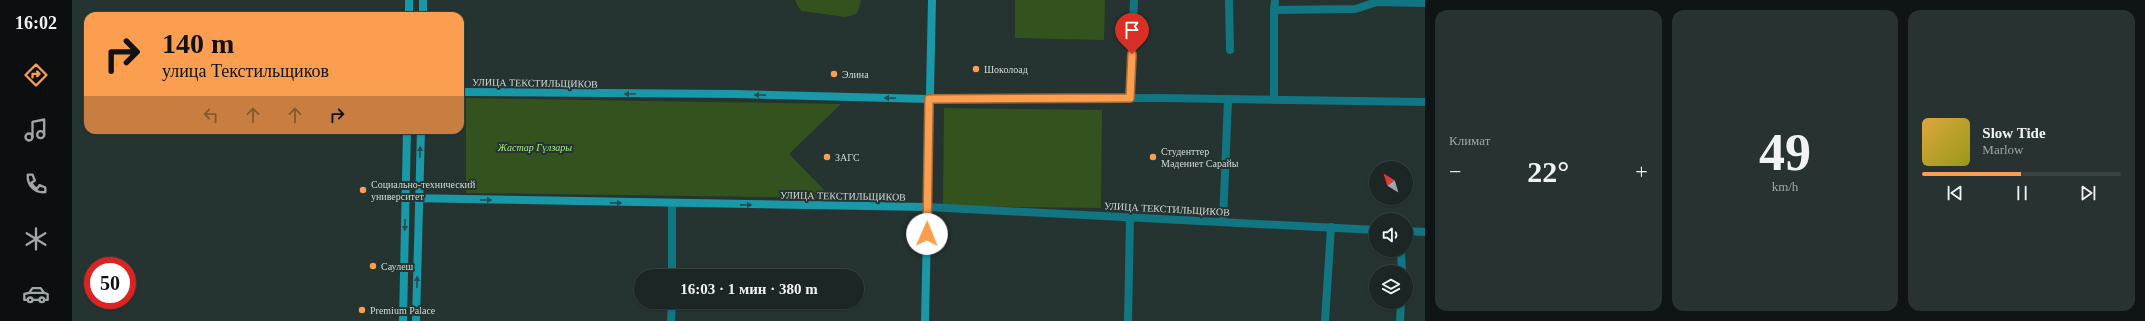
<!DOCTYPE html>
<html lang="ru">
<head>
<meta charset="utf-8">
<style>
	body { margin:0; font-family:Georgia,serif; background:#293232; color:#f1f3f6; height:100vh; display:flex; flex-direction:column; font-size:15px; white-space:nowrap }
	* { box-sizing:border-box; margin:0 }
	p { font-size:13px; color:#a0a5a7 }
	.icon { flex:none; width:22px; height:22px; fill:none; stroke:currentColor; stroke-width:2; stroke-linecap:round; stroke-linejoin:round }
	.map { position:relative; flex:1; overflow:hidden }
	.drawer { display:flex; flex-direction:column; gap:10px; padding:10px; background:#0f1514; width:720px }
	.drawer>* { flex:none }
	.banner { position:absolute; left:12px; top:12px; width:380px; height:122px; border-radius:12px; box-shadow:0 1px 3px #0004,0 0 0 1px #3a4342; background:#fb9e50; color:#111; overflow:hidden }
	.needle { width:26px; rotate:322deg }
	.controls { position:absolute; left:1297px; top:161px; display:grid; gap:8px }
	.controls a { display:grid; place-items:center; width:44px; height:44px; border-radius:50%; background:#1c2625; box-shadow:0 1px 3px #0004,0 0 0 1px #3a4342; font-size:20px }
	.speed { position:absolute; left:12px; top:257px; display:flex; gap:8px; font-size:20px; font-weight:700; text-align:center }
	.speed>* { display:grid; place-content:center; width:52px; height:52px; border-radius:50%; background:#1c2625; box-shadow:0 1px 3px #0004,0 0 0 1px #3a4342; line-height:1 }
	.speed .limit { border:6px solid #d22; background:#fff; color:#111 }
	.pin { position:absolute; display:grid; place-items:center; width:34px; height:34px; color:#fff; margin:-41px -17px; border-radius:50% 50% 50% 0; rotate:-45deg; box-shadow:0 0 4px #0007 }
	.pin .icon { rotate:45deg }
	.me { position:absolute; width:44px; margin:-22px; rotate:1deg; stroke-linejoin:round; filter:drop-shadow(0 0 3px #0008) }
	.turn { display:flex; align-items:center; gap:14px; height:84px; padding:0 12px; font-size:18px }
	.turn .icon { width:52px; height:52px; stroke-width:2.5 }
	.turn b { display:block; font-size:28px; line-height:34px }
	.lanes { display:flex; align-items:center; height:38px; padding:0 12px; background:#0003; justify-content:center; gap:20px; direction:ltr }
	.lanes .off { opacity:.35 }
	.big { font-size:30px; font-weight:700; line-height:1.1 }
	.drawer .tile { flex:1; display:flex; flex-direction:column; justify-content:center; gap:6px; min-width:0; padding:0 14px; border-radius:12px; background:#293232 }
	.drawer .dial { align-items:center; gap:0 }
	.dial b { font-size:52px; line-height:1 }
	.song { display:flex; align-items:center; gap:12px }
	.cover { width:48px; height:48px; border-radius:6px; background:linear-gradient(135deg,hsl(40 70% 55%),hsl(60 70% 35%)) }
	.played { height:4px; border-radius:2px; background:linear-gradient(90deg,#fb9e50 50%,#3a4342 50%) }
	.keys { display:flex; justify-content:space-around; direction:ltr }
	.heat { display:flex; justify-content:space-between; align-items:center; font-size:22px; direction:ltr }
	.drawer .tiles { flex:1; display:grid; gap:10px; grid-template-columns:repeat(3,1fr) }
	.trip { position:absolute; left:562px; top:269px; width:230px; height:40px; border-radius:20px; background:#1c2625; box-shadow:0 1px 3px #0004,0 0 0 1px #3a4342; font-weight:700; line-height:40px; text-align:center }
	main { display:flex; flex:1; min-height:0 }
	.tab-bar { display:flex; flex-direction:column; width:72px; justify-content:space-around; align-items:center; background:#0b0f0f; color:#a0a5a7 }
	.tab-bar .icon { width:28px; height:28px }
	.tab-bar .active { color:#fb9e50 }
	.tab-bar b { font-size:18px; color:#f1f3f6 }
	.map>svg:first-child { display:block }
	.green { fill:#34521e }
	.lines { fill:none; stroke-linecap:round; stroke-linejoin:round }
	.street { stroke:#117582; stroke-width:8 }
	.secondary { stroke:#1998a8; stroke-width:8 }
	.oneway { fill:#224c4f }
	.route-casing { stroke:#a36734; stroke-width:10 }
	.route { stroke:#fb9e50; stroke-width:7 }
	.poi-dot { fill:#fb9e50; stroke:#253331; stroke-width:1.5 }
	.labels { text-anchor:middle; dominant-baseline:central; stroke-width:4; stroke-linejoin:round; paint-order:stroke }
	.poi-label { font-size:10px; fill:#d2dbd9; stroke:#253331; text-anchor:start }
	.street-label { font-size:10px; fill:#d2dbd9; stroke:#253331 }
	.park-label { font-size:10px; font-style:italic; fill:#a9eb7a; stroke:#253331 }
</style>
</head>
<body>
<main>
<nav class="tab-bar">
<b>16:02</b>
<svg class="icon active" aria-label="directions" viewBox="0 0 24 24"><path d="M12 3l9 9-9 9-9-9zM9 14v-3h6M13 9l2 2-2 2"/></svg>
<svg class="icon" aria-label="music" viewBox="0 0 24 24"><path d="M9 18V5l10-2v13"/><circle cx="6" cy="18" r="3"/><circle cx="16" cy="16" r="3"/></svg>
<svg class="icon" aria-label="phone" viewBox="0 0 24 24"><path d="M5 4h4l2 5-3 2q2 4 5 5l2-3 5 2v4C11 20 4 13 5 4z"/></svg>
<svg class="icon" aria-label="climate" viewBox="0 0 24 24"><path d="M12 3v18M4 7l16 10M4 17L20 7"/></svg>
<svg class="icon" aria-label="car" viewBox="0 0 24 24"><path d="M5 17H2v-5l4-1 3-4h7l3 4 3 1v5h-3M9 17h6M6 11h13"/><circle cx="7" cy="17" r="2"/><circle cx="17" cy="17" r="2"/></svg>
</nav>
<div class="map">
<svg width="1353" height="321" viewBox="0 0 1353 321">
	<rect width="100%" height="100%" fill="#253331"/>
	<g class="green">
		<path d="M 723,0 L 789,0 L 787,9 L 784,14 L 773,17 L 730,11 L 726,7 Z"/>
		<path d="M 943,0 L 1033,0 L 1032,40 L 943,38 Z"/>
		<path d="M 394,98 L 769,104 L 717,154 L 760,198 L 394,193 Z"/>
		<path d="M 872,108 L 1030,110 L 1029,208 L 871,206 Z"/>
	</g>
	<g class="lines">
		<g class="street">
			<path d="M 1157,0 L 1158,50"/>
			<path d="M 1203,0 L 1202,10 L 1283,9 L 1305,2 L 1353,3"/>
			<path d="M 1202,10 L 1202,100"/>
			<path d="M 1058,98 L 1062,0"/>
			<path d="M 857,99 L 1089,98 L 1353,102"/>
			<path d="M 600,204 L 600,276"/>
			<path d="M 855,207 L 1304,230"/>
			<path d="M 1151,222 L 1156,99"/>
			<path d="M 1334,231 L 1353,232"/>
			<path d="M 1329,250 L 1330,272"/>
			<path d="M 599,321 L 600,302"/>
			<path d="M 1056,321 L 1058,217"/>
			<path d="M 1253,321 L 1259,227"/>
			<path d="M 1328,321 L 1329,302"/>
		</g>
		<g class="secondary">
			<path d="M 337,16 L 337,0"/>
			<path d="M 351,16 L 351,0"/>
			<path d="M 388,92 L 663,94 L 857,99"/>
			<path d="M 333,198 L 855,207"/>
			<path d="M 331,321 L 335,130"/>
			<path d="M 344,321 L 349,130"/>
			<path d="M 853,321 L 860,0"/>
		</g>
	</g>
	<defs><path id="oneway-solid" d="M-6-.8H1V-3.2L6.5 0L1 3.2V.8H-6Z"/></defs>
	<g class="oneway">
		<use href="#oneway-solid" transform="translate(558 94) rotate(-180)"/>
		<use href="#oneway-solid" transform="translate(688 95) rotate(-179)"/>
		<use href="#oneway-solid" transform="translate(818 98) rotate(-179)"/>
		<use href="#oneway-solid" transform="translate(348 152) rotate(-88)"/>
		<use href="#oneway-solid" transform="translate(414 200) rotate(1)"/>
		<use href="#oneway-solid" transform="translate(544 203) rotate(1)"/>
		<use href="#oneway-solid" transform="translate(674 205) rotate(1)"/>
		<use href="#oneway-solid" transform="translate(333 225) rotate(91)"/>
		<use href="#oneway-solid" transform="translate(345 282) rotate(-89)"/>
	</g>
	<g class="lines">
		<defs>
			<path id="route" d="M 855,234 L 857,99 L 1058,98 L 1060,54"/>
		</defs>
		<use href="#route" class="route-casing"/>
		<use href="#route" class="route"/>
	</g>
	<g class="poi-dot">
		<circle cx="904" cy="69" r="4"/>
		<circle cx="762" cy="74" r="4"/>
		<circle cx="755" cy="157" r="4"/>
		<circle cx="1081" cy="157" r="4"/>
		<circle cx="291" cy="190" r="4"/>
		<circle cx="301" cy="266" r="4"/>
		<circle cx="290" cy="310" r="4"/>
	</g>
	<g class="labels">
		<g class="poi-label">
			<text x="912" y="69">Шоколоад</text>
			<text x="770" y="74">Элина</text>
			<text x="1089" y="151">Студенттер<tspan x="1089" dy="12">Мәдениет Сарайы</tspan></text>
			<text x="763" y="157">ЗАГС</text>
			<text x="299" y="184">Социально-технический<tspan x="299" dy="12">университет</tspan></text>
			<text x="309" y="266">Саулеш</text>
			<text x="298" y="310">Premium Palace</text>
		</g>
		<g class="street-label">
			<text transform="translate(463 83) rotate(1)">УЛИЦА ТЕКСТИЛЬЩИКОВ</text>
			<text transform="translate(771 196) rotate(1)">УЛИЦА ТЕКСТИЛЬЩИКОВ</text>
			<text transform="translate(1095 209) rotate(3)">УЛИЦА ТЕКСТИЛЬЩИКОВ</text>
		</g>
		<g class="park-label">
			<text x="463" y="147">Жастар Гүлзары</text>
		</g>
	</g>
</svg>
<div class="controls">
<a><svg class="needle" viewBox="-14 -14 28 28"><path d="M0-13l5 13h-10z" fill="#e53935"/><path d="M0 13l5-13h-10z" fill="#a0a5a7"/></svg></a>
<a><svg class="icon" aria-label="sound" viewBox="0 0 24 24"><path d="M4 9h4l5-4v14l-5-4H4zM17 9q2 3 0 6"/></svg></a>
<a><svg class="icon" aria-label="layers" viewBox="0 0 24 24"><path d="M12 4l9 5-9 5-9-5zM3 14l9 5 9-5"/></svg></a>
</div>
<div class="speed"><div class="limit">50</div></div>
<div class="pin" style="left:1060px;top:54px;background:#d93025"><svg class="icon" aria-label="arrive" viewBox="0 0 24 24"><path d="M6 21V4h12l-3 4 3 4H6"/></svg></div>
<svg class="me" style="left:855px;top:234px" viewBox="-20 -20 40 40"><circle r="19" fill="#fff"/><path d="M0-13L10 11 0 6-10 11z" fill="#fb9e50"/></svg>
<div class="trip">16:03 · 1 мин · 380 m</div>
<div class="banner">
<div class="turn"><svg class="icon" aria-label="right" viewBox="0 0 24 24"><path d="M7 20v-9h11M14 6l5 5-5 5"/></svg><div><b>140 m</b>улица Текстильщиков</div></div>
<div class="lanes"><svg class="icon off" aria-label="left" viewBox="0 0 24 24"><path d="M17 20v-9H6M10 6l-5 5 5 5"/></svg><svg class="icon off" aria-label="ahead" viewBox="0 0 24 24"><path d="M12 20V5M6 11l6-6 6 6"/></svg><svg class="icon off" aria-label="ahead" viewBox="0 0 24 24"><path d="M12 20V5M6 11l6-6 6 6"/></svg><svg class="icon" aria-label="right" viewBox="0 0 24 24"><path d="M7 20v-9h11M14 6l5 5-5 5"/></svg></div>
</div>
</div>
<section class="drawer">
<div class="tiles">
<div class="tile"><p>Климат</p>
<div class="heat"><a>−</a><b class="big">22°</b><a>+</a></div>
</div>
<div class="tile dial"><b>49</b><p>km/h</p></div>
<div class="tile">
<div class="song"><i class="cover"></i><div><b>Slow Tide</b><p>Marlow</p></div></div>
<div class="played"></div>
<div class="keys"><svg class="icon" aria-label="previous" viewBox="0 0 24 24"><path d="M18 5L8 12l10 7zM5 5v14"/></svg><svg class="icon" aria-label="pause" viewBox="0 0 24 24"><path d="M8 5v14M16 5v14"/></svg><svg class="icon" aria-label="next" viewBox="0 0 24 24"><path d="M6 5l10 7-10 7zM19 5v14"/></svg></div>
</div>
</div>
</section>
</main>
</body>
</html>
